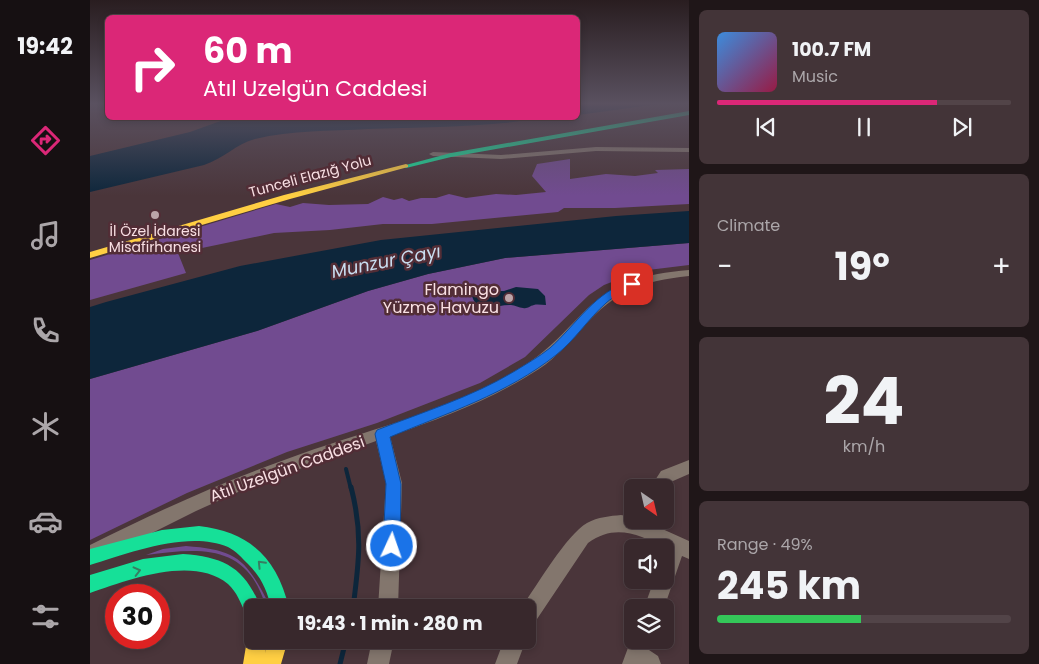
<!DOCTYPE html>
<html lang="en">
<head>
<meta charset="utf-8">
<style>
	body { margin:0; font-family:Poppins,sans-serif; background:#433438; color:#f1f3f6; height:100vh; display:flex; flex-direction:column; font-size:19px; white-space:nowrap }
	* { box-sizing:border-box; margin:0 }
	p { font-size:16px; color:#aba6a9 }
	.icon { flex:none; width:28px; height:28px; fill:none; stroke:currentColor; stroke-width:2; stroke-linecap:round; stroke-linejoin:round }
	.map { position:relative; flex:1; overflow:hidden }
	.details { display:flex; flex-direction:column; gap:10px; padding:10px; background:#1f1618; width:350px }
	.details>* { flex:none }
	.hud { position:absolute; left:15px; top:15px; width:475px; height:105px; border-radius:8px; box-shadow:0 2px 8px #0003,0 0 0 1px #524448; background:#db2777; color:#fff; overflow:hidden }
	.needle { width:32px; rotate:146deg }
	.tools { position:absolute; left:534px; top:479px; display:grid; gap:10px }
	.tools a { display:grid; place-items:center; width:50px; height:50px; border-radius:8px; background:#38282c; box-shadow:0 2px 8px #0003,0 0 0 1px #524448; font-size:25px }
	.speed { position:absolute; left:15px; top:584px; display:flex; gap:10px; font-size:25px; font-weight:700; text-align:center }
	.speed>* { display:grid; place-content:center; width:65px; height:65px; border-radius:50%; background:#38282c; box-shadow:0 2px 8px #0003,0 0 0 1px #524448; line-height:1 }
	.speed .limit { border:8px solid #d22; background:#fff; color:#111 }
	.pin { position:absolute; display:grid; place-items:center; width:42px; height:42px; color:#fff; margin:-21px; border-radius:10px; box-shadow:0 2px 8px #0006 }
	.me { position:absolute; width:55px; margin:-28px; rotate:3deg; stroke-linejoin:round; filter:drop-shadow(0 0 4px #0008) }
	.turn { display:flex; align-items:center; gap:18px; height:105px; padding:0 15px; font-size:22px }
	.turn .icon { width:65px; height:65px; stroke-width:2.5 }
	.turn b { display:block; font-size:35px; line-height:42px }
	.big { font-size:38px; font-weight:700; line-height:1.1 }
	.details .widget { flex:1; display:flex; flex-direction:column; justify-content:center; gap:8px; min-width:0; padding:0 18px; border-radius:8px; background:#433438 }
	.details .dial { align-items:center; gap:0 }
	.dial b { font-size:65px; line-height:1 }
	.song { display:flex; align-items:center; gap:15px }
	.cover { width:60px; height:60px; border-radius:8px; background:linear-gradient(135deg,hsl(210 70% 55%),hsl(340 70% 35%)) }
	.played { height:5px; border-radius:2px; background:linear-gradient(90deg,#db2777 75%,#524448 75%) }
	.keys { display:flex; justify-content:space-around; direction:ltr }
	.heat { display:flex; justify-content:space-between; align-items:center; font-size:28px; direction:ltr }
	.charge { height:8px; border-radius:4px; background:linear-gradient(90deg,#34c759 49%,#524448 0) }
	.trip { position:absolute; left:154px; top:599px; width:292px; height:50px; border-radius:8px; background:#38282c; box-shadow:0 2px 8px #0003,0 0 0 1px #524448; font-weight:700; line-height:50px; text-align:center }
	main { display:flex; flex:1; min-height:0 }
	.tab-bar { display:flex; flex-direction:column; width:90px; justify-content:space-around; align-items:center; background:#161012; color:#aba6a9 }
	.tab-bar .icon { width:35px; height:35px }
	.tab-bar .selected { color:#db2777 }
	.tab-bar b { font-size:22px; color:#f1f3f6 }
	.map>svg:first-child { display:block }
	.green { fill:#714b90 }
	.water { fill:#0d263b }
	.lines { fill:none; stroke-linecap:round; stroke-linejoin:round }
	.stream-far1 { stroke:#0d263b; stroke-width:4 }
	.stream { stroke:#0d263b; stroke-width:5 }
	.street { fill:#83766d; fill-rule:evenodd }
	.fast { fill:#16e098; fill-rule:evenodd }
	.slow { fill:#ffcf43; fill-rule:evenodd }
	.oneway { stroke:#377e62 }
	.route { fill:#1a73e8; stroke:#114b97 }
	.poi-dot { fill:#bca4a8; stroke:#522d36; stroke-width:2 }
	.labels { text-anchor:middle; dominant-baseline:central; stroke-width:5; stroke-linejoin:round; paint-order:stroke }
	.far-street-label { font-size:14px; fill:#f9e0e4; stroke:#522d36 }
	.far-poi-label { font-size:14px; fill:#f9e0e4; stroke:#522d36 }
	.poi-label { font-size:16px; fill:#f9e0e4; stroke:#522d36; text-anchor:end }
	.street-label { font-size:16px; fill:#f9e0e4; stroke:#522d36 }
	.water-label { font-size:18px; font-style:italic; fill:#c9ddf0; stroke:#522d36 }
</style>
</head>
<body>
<main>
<nav class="tab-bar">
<b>19:42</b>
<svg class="icon selected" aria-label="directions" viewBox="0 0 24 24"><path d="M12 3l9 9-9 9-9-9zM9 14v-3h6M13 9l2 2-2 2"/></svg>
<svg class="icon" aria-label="music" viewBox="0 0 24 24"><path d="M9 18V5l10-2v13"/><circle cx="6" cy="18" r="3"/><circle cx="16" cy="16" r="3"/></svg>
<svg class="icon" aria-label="phone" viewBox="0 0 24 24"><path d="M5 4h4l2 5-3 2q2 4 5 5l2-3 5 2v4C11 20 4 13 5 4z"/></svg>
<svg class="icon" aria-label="climate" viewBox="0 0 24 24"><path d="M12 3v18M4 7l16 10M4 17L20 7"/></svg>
<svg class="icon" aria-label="car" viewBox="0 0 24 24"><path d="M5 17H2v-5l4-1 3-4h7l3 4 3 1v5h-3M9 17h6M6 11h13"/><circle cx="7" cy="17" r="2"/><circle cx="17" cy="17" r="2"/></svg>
<svg class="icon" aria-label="filters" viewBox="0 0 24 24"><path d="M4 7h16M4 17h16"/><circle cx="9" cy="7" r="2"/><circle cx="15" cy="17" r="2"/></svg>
</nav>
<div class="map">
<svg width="599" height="664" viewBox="0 0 599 664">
	<rect width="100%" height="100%" fill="#4a353a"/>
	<g class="green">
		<path d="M 480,159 L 480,179 L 516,174 L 545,176 L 568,173 L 565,170 L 599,169 L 599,204 L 525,208 L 474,208 L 468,212 L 342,224 L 293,224 L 240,230 L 184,233 L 88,253 L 96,273 L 0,300 L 0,260 L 186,204 L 200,207 L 213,203 L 239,205 L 278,204 L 293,197 L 304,200 L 312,198 L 319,201 L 331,198 L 346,198 L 359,194 L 376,198 L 406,194 L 426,195 L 456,192 L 442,176 L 447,164 Z"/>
		<path d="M 599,243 L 599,265 L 550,271 L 514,285 L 499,295 L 435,357 L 390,383 L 287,423 L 197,452 L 97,493 L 0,540 L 0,379 L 167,331 L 278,291 L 338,274 L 415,258 Z"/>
		<path d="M 96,546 C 146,550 155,558 178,602 L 176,607 C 157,543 111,548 56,555 L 73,549 Z"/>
	</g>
	<g class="water">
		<path d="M 488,103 L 576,103 L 488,115 Z"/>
		<path d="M 139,118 L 455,118 C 397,127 337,127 278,129 C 240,131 202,130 165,139 C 146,144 133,159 114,165 L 0,192 L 0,156 L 100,132 Z"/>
		<path d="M 599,211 L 599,243 L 415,258 L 338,274 L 278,291 L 167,331 L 0,379 L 0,307 L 16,302 L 150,266 L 291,240 L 526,216 Z"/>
		<path d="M 426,287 L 448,289 L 455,296 L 456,305 C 452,305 447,304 444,305 C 439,306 438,309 433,308 C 429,308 425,305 421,305 C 409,304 387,315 382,296 L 388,291 L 414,291 Z"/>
	</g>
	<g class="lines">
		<path class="stream-far1" d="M 256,469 L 261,489"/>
		<g class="stream">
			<path d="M 261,487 C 273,533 269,562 263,608"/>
			<path d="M 250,664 L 256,640"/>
		</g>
		<g class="street">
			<path d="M 506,147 L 599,148 L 599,152 L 506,151 L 411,159 L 343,156 L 339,154 L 343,152 L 411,155 Z"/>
			<path d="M 599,270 L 599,276 C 551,281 526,291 493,327 C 479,342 466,358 449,369 C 403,399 352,418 300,436 L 312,483 L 308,608 L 288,608 L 296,483 L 286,441 L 157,488 L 106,511 L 0,564 L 0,545 C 64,513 129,483 197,459 C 278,429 368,410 441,361 C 460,348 475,331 491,315 C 523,282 554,274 599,270 Z"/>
			<path d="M 599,460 L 599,474 L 583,481 L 575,491 L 575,488 L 560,488 L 571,471 Z"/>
			<path d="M 531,515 L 542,517 L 542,520 L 559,523 L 599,541 L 599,559 L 592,556 L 574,608 L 554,608 L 564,580 L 575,580 L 576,548 C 549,535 526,523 498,543 L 445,622 L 438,625 L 438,608 L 431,608 C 446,587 477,534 497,523 C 508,517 520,516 531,515 Z"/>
			<path d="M 542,637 L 542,640 L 563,640 L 559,650 L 568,656 L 571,664 L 532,664 Z"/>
			<path d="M 282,640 L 304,640 L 299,664 L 277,664 Z"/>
			<path d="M 414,640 L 436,640 L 427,664 L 405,664 Z"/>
		</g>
		<g class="fast">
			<path d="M 599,111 L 599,115 L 361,157 L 316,168 L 312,166 L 361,153 Z"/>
			<path d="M 109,526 C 160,532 187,558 199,608 L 181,608 C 177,590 171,577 158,564 C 152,558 146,551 138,547 C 98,530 39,553 0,565 L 0,549 L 72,530 Z"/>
			<path d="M 93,554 C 135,557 155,568 171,608 L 162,608 L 162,617 L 156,614 C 151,604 147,592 138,584 C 103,555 38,580 0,593 L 0,575 L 53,559 Z"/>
		</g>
		<g class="slow">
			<path d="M 316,164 L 318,165 L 318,167 L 200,199 L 0,258 L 0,252 L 194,195 Z"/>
			<path d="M 162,632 L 162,640 L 177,640 L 175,653 L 178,640 L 198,640 L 191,664 L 153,664 L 157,640 Z"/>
		</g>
	</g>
	<defs><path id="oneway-chevron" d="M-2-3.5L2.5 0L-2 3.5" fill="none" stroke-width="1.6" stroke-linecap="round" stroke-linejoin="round" transform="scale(1.25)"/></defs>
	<g class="oneway">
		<use href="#oneway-chevron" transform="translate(171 564) rotate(-134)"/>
		<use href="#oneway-chevron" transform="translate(47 571) rotate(-14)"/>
	</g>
	<linearGradient id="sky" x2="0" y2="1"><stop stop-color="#291d20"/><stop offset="0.53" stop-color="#5a5160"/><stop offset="1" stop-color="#5a5160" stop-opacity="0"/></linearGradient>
	<rect width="599" height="196" fill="url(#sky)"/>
	<path class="route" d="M 542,281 L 547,284 L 546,286 C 535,291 525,295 516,303 C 498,319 485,340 466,355 C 417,394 357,413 300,437 L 311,484 L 310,546 L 308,552 L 302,554 L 296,552 L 293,546 L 296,484 L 285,434 L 287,430 C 333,412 382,397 425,371 C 436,364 449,357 460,348 C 486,325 506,290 542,281 Z"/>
	<g class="poi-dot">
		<circle cx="65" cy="215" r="5"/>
		<circle cx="419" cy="298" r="5"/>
	</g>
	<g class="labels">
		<g class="far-street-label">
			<text transform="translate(220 176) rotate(-15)">Tunceli Elazığ Yolu</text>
		</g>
		<g class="far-poi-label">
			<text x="65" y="231">İl Özel İdaresi<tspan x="65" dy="16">Misafirhanesi</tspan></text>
		</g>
		<g class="poi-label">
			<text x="409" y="289">Flamingo<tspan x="409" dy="18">Yüzme Havuzu</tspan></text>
		</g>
		<g class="street-label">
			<text transform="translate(197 469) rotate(-20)">Atıl Uzelgün Caddesi</text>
		</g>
		<g class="water-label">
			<text transform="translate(296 261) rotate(-11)">Munzur Çayı</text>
		</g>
	</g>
</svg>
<div class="tools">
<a><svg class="needle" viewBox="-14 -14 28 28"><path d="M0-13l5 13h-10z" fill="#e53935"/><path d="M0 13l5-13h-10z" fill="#aba6a9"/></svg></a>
<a><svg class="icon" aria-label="sound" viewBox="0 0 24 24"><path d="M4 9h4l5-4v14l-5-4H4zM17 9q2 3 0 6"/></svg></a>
<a><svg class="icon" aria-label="layers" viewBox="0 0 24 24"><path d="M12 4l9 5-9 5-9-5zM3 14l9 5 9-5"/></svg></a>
</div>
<div class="speed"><div class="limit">30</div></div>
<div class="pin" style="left:542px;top:284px;background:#d93025"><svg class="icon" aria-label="arrive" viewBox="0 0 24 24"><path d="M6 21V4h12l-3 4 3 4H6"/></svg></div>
<svg class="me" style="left:302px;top:546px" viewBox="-20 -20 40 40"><circle r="17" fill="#1a73e8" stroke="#fff" stroke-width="3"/><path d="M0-11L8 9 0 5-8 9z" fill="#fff"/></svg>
<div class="trip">19:43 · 1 min · 280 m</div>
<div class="hud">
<div class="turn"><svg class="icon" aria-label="right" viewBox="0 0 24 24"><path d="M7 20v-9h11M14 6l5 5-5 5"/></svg><div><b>60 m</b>Atıl Uzelgün Caddesi</div></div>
</div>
</div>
<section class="details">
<div class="widget">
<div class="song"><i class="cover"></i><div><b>100.7 FM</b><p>Music</p></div></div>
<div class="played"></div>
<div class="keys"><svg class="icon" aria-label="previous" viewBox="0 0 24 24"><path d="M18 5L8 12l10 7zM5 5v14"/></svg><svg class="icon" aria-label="pause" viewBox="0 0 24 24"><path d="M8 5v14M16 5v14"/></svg><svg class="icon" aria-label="next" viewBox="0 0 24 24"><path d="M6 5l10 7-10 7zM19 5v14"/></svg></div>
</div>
<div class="widget"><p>Climate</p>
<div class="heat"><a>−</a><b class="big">19°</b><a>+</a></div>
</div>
<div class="widget dial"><b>24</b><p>km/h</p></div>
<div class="widget"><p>Range · 49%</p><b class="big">245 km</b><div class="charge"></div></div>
</section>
</main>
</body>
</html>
